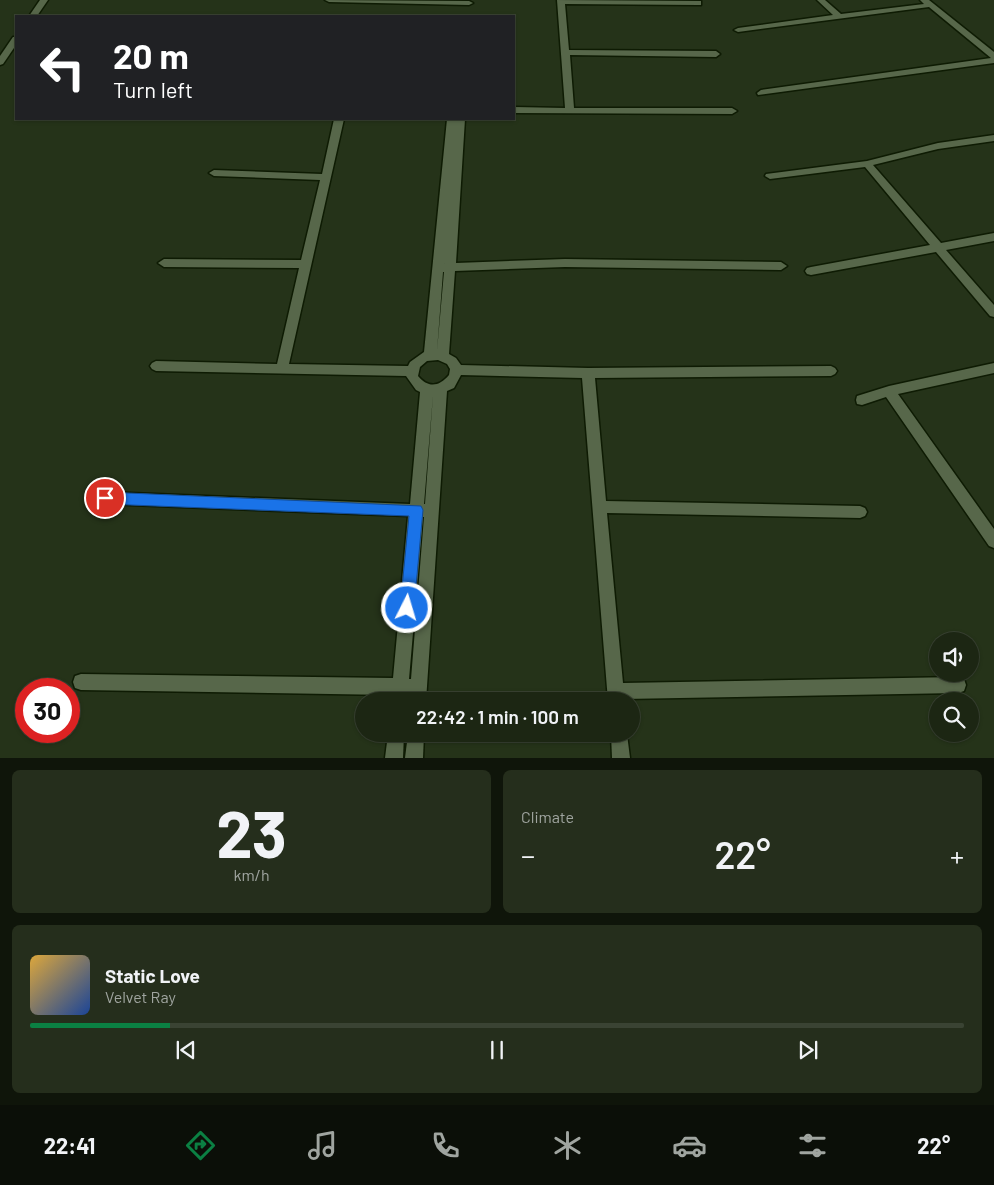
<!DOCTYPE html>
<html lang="en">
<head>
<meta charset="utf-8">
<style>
	body { margin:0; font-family:Barlow,sans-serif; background:#252e1c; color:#f1f3f6; height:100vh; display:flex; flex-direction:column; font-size:19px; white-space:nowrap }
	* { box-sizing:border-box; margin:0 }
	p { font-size:16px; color:#a0a5a0 }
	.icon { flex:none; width:28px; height:28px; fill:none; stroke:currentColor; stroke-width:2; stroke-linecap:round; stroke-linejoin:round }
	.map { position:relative; height:758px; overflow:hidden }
	.drawer { display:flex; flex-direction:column; gap:12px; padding:12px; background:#0f150a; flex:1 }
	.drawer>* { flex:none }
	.hud { position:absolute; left:15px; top:15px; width:500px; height:105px; border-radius:0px; box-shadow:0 1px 4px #0004,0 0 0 1px #3a4333; background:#202124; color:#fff; overflow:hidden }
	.buttons { position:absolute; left:929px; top:632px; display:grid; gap:10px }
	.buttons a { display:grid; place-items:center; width:50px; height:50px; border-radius:50%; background:#1c2613; box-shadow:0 1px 4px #0004,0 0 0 1px #3a4333; font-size:25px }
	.speed { position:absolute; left:15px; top:678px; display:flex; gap:10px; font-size:25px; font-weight:700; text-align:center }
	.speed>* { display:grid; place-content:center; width:65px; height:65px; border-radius:50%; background:#1c2613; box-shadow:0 1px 4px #0004,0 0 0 1px #3a4333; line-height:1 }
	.speed .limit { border:8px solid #d22; background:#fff; color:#111 }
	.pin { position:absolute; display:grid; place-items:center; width:42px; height:42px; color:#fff; margin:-21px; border:2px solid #fff; border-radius:50%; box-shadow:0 1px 5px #0007 }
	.me { position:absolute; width:55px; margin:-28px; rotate:5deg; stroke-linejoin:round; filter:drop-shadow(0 0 4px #0008) }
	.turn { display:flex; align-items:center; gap:18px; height:105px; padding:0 15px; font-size:22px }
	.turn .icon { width:65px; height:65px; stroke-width:2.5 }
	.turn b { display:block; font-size:35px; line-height:42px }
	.big { font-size:38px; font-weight:600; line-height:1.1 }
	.drawer .card { flex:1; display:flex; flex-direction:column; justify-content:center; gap:8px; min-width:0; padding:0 18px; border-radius:8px; background:#252e1c }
	.drawer .dial { align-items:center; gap:0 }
	.dial b { font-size:65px; line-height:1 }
	.song { display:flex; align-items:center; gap:15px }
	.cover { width:60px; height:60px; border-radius:8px; background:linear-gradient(135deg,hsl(40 70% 55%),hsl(220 70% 35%)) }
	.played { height:5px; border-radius:2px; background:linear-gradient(90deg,#0b8043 15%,#3a4333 15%) }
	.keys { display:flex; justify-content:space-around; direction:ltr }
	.heat { display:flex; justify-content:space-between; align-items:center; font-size:28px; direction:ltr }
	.drawer .tiles { flex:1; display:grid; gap:12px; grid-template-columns:1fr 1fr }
	.card:last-child { grid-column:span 2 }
	.trip { position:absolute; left:355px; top:692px; width:285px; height:50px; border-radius:25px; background:#1c2613; box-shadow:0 1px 4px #0004,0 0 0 1px #3a4333; font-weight:600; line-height:50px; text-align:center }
	.dock { display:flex; height:80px; justify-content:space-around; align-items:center; background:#0b0f08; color:#a0a5a0 }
	.dock .icon { width:35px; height:35px }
	.dock .selected { color:#0b8043 }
	.dock b { font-size:22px; color:#f1f3f6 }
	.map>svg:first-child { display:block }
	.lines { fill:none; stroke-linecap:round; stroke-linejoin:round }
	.street-casing { stroke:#0e1b03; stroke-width:3 }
	.street { fill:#57674a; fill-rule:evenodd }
	.route { fill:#1a73e8; stroke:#114b97 }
</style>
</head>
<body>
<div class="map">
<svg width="994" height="758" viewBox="0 0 994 758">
	<rect width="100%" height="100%" fill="#253319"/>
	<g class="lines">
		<defs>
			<g id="street">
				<path d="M 40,0 L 48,0 L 37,16 L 29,16 Z"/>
				<path d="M 325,0 L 469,1 L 473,3 L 469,5 L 329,2 Z"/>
				<path d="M 557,0 L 701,1 L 701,5 L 698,5 L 565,4 L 569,50 L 716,51 L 720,54 L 716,57 L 570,55 L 574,108 L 732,108 L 737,111 L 732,114 L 514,113 L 514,107 L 565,108 Z"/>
				<path d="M 817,0 L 825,0 L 841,14 L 924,4 L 920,0 L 929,0 L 994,52 L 994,63 L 758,95 L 757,93 L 761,90 L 991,58 L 929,7 L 738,32 L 734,30 L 738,28 L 833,15 Z"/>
				<path d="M 13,37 L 16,37 L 16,45 L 3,64 L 0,65 L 0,56 Z"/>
				<path d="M 334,119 L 344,119 L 289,364 L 408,366 L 410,362 L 424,352 L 447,119 L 456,119 L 444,264 L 456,119 L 465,119 L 456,263 L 565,259 L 781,262 L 787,266 L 781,270 L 565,267 L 455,271 L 449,354 L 456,358 L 461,365 L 588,368 L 831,366 L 835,368 L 837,371 L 835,374 L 831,376 L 595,378 L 606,501 L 860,506 L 865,508 L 867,512 L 865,516 L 860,518 L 607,513 L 623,683 L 958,677 L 964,679 L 966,685 L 964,691 L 958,693 L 624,699 L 624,701 L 608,701 L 582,378 L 461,375 L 454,388 L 447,391 L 426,701 L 410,701 L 410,695 L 408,695 L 407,701 L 391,701 L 391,695 L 81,690 L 75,688 L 73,682 L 75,676 L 81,674 L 393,678 L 408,516 L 105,504 L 100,502 L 98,498 L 100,494 L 105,492 L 410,504 L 420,392 L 416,390 L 406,376 L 156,371 L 152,369 L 150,366 L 152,363 L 156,361 L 277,364 L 299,268 L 164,267 L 158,263 L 164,259 L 301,260 L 320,180 L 214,176 L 209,173 L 214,170 L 322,174 ZM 443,272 L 444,272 L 437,351 ZM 438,360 L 447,364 L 450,369 L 449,375 C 439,387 428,388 418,376 L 420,367 L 427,361 ZM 433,395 L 425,504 L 424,504 ZM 423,517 L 424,517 L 411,679 L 409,679 Z"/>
				<path d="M 994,135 L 994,141 L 938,149 L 873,165 L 941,243 L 994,233 L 994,241 L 946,250 L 994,305 L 994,317 L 990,316 L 936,252 L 811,275 L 807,274 L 805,271 L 807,268 L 811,267 L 930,245 L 865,167 L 770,179 L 765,176 L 766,174 L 867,161 L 938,143 Z"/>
				<path d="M 994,363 L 994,373 L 898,394 L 994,529 L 994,548 L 989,546 L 886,397 L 862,405 L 857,404 L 856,400 L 857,396 L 889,386 Z"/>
				<path d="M 388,734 L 404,734 L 403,758 L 385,758 Z"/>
				<path d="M 408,734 L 424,734 L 423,758 L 405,758 Z"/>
				<path d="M 611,734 L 627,734 L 630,758 L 612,758 Z"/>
			</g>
		</defs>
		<use href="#street" class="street-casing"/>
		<use href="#street" class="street"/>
	</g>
	<path class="route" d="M 105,492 L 421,506 L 423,510 L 414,608 L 412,613 L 407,615 L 402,613 L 400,608 L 409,516 L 105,504 L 100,502 L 98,498 L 100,494 Z"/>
</svg>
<div class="buttons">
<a><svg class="icon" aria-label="sound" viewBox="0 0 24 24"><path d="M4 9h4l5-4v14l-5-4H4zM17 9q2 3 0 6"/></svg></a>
<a><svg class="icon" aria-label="search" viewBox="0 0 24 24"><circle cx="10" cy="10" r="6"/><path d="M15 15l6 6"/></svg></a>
</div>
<div class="speed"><div class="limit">30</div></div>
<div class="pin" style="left:105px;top:498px;background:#d93025"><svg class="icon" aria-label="arrive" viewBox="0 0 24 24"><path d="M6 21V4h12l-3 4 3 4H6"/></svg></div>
<svg class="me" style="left:407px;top:608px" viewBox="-20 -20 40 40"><circle r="17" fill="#1a73e8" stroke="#fff" stroke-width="3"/><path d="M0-11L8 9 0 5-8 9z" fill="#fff"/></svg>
<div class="trip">22:42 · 1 min · 100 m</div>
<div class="hud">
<div class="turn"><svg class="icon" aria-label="left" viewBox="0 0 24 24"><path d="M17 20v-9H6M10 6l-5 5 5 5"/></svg><div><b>20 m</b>Turn left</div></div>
</div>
</div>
<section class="drawer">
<div class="tiles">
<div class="card dial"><b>23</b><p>km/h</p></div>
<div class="card"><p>Climate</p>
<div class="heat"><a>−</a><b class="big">22°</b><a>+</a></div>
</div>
<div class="card">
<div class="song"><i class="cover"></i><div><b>Static Love</b><p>Velvet Ray</p></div></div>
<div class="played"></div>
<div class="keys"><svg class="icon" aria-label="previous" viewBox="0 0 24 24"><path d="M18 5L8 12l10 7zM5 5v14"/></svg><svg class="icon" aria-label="pause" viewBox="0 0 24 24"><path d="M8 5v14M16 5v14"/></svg><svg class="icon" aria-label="next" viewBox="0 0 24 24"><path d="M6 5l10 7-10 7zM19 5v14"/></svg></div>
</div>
</div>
</section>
<nav class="dock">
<b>22:41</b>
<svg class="icon selected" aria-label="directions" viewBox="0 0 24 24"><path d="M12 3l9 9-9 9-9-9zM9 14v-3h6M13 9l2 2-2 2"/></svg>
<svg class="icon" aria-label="music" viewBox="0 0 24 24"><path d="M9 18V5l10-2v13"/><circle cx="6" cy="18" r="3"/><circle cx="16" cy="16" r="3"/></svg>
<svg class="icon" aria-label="phone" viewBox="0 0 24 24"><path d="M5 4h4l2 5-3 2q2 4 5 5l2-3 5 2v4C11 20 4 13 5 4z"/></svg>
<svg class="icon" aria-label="climate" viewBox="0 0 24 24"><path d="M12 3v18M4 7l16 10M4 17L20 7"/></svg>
<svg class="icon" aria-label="car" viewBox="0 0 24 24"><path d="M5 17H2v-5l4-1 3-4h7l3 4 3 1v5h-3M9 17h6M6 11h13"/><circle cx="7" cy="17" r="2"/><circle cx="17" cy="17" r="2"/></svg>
<svg class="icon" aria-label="filters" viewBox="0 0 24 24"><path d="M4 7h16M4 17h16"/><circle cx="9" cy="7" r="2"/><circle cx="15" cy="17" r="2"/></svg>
<b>22°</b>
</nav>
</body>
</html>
